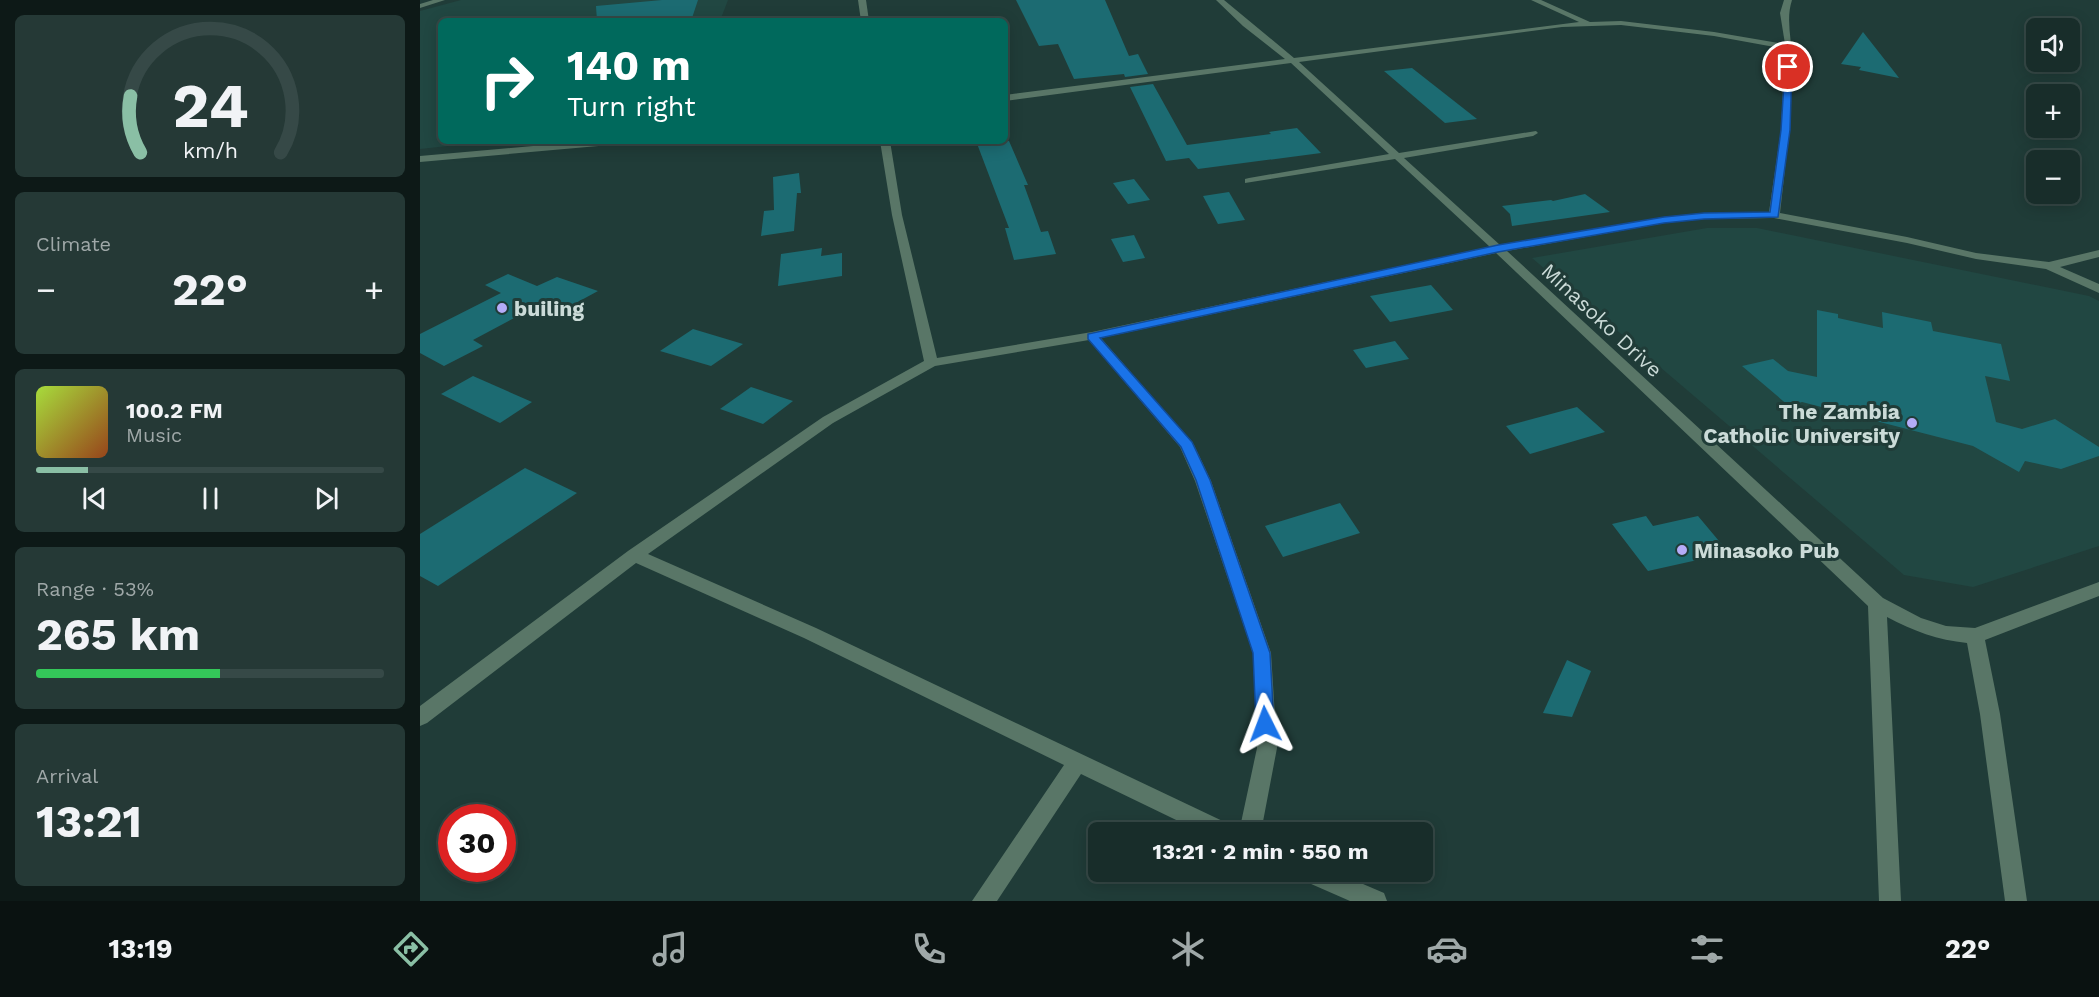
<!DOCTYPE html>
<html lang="en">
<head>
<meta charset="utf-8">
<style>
	body { margin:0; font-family:"Work Sans",sans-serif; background:#253936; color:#f1f3f6; height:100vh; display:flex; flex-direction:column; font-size:22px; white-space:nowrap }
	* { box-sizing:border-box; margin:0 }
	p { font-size:20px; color:#9fa8a8 }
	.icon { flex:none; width:33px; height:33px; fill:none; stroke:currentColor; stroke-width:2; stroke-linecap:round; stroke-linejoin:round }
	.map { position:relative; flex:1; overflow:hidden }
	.drawer { display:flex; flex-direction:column; gap:15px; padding:15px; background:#0d1917; width:420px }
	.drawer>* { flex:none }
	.guide { position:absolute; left:18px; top:18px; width:570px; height:126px; border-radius:9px; box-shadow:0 3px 15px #0003,0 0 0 2px #364947; background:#00695c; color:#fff; overflow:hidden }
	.tools { position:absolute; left:1606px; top:18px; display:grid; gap:12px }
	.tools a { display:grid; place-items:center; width:54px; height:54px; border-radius:9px; background:#182d2a; box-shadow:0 3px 15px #0003,0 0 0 2px #364947; font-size:30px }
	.speed { position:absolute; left:18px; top:804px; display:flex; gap:12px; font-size:30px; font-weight:700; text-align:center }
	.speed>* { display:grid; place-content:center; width:78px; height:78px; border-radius:50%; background:#182d2a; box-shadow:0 3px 15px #0003,0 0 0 2px #364947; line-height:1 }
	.speed .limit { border:9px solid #d22; background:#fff; color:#111 }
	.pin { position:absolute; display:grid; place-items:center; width:51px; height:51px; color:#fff; margin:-26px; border:3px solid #fff; border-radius:50%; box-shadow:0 2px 6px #0007 }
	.me { position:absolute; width:66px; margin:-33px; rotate:357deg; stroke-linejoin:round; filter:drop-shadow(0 0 4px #0008) }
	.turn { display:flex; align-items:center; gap:21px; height:126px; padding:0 30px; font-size:27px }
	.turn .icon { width:78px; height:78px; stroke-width:2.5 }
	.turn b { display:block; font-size:42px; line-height:51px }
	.big { font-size:45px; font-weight:700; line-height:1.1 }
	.drawer .widget { flex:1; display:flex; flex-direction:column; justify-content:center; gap:9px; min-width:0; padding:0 21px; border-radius:9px; background:#253936 }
	.drawer .dial { align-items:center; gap:0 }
	.dial svg { height:156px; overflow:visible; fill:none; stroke:#364947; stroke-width:7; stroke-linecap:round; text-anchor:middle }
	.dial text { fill:#f1f3f6; stroke:none }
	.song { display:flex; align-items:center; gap:18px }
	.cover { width:72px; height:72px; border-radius:9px; background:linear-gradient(135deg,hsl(80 70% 55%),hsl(20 70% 35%)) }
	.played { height:6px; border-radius:3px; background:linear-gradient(90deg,#8abfa5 15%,#364947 15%) }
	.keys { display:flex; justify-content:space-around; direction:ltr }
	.heat { display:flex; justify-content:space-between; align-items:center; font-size:33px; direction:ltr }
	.charge { height:9px; border-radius:4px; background:linear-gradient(90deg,#34c759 53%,#364947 0) }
	.trip { position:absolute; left:668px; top:822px; width:345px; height:60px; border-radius:9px; background:#182d2a; box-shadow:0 3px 15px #0003,0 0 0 2px #364947; font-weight:700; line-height:60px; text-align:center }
	.tabs { display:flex; height:96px; justify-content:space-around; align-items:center; background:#0a1211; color:#9fa8a8 }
	.tabs .icon { width:42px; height:42px }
	.tabs .selected { color:#8abfa5 }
	.tabs b { font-size:27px; color:#f1f3f6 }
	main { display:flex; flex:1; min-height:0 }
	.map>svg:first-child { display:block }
	.built { fill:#214742 }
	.building { fill:#1c6b72 }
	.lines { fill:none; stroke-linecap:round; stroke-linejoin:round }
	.minor { fill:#597667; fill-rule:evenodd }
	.route { fill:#1a73e8; stroke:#114b97; stroke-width:1.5 }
	.poi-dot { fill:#b5acf8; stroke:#203c38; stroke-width:2 }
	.labels { text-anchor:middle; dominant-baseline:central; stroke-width:6; stroke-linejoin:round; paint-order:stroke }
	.poi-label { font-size:21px; font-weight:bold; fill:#cbdbd8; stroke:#203c38; text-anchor:start }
	.street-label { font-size:21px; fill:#cbdbd8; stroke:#203c38 }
</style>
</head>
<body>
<main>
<section class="drawer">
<div class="widget dial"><svg viewBox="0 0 100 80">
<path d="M14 69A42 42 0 1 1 86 69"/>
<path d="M14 69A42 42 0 0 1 9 40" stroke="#8abfa5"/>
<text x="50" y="56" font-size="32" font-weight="700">24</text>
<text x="50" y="72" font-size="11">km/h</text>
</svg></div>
<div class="widget"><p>Climate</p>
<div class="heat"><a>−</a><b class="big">22°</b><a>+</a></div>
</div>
<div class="widget">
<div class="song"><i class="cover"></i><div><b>100.2 FM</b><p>Music</p></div></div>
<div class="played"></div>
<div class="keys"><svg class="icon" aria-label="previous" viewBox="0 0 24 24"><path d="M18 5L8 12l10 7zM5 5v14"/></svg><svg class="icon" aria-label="pause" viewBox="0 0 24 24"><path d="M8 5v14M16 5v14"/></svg><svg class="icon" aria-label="next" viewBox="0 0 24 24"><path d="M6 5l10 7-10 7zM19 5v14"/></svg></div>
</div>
<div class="widget"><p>Range · 53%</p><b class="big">265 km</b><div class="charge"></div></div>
<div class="widget"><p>Arrival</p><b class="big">13:21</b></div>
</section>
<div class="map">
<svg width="1679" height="901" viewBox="0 0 1679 901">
	<rect width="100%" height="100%" fill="#203c38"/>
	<g class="built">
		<path d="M 41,0 L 308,0 L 300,21 L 21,21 L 21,141 L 74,141 L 0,149 L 0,11 Z"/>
		<path d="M 1287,228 L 1337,228 L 1669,296 L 1679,301 L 1679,546 L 1553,587 L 1484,575 L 1112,258 Z"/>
	</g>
	<g class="building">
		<path d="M 242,0 L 278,0 L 271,21 L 177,21 L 176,6 Z"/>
		<path d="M 596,0 L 685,0 L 709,56 L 718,54 L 728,74 L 705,77 L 704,74 L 654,79 L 638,44 L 619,46 Z"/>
		<path d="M 1443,32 L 1476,74 L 1479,78 L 1439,70 L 1441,67 L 1421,64 Z"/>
		<path d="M 992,68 L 1057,119 L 1025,123 L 964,71 Z"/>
		<path d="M 733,84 L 767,145 L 851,134 L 849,132 L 877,128 L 901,153 L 778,169 L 769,158 L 746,161 L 710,87 Z"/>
		<path d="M 556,141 L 589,141 L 608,185 L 604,185 L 621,232 L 628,231 L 636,254 L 594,260 L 585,228 L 589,228 Z"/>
		<path d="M 379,173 L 381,193 L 377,193 L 374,231 L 341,236 L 344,211 L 354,210 L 353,177 Z"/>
		<path d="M 714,179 L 730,200 L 708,204 L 693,183 Z"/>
		<path d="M 809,192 L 825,220 L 798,224 L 783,196 Z"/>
		<path d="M 1165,194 L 1190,212 L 1092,226 L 1090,214 L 1082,206 L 1131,200 L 1133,201 Z"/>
		<path d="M 714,235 L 725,258 L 703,262 L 691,239 Z"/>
		<path d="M 402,248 L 401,256 L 422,253 L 422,276 L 358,286 L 361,254 Z"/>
		<path d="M 88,274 L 117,286 L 137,277 L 178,291 L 132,316 L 115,307 L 53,340 L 63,346 L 24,366 L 0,353 L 0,334 L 81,293 L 65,285 Z"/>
		<path d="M 1011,285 L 1033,310 L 970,322 L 950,296 Z"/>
		<path d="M 1397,310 L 1418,314 L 1418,318 L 1463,328 L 1462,312 L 1511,322 L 1513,331 L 1581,344 L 1590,381 L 1565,376 L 1576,422 L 1602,429 L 1635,419 L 1679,447 L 1679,456 L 1641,469 L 1605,461 L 1599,472 L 1553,446 L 1382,402 L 1369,406 L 1322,366 L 1353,359 L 1368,371 L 1397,377 Z"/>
		<path d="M 273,329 L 323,344 L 291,366 L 240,351 Z"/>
		<path d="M 975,341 L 989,359 L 946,368 L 933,350 Z"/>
		<path d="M 53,376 L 112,402 L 80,423 L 21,394 Z"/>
		<path d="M 331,387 L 373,401 L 343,424 L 300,409 Z"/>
		<path d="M 1157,407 L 1185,432 L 1110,454 L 1086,426 Z"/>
		<path d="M 105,468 L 157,493 L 18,586 L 0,576 L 0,534 Z"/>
		<path d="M 920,503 L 940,533 L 863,557 L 845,526 Z"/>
		<path d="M 1226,516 L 1233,526 L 1278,516 L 1309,553 L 1228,571 L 1192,524 Z"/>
		<path d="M 1147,660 L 1171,671 L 1152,717 L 1123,713 Z"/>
	</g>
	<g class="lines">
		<g class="minor">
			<path d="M 13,0 L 25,0 L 0,8 L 0,4 Z"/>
			<path d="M 438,0 L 446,0 L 449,21 L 441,21 Z"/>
			<path d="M 796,0 L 804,0 L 874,58 L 1159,22 L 1111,0 L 1121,0 L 1170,22 L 1201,21 L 1294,32 L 1365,44 L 1360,13 L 1364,0 L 1372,0 C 1365,21 1373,43 1372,64 C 1371,116 1366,162 1360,213 L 1487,237 L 1556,253 L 1629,262 L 1679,250 L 1679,257 L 1640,267 L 1679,284 L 1679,293 L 1626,269 L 1556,259 L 1487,243 L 1354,218 L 1284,219 L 1244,223 L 1087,251 L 1463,598 L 1501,618 L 1526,626 L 1555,628 L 1679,582 L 1679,596 L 1565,640 L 1580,714 L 1607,901 L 1585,901 L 1560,714 L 1547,643 C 1518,640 1493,631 1467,617 L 1481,901 L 1459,901 L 1448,606 L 1076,253 L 681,338 L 774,445 L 791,481 L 851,653 L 857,748 L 841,832 L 819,832 L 837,748 L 833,653 L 775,481 L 760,447 L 669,340 L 515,366 L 413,423 L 228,554 L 396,628 L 811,825 L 814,832 L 781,832 L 661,774 L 577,901 L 552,901 L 644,765 L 384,638 L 216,563 L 7,723 L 0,726 L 0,706 L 208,551 L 403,417 L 504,361 L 472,215 L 460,141 L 470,141 L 482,215 L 517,358 L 672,332 L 1070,247 L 975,159 L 825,183 L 825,179 L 829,178 L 969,154 L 871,63 L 585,101 L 585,95 L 865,59 L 823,26 ZM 1201,25 L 1294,36 L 1365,49 L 1361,130 L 1349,212 L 1284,213 L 1244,217 L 1080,245 L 984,158 L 1113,136 L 1118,133 L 1116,131 L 979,153 L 879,62 L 1142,27 Z"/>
			<path d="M 169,141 L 206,141 L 201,144 L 0,162 L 0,156 Z"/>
			<path d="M 879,872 L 915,872 L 964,893 L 967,901 L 930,901 L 882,880 Z"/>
		</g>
	</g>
	<path class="route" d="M 1368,65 L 1372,67 L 1370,130 L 1358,217 L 1284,219 L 1244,223 L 1078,252 L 680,338 L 772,442 L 790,480 L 850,653 L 854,724 L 852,730 L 845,732 L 839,730 L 836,724 L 833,653 L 776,480 L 761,447 L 668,339 L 668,334 L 1078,245 L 1244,217 L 1284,213 L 1350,212 L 1361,130 L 1365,67 Z"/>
	<g class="poi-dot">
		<circle cx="82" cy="308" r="6"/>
		<circle cx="1492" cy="423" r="6"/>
		<circle cx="1262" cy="550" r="6"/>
	</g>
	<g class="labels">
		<g class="poi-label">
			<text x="94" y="308">builing</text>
			<text x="1480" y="411" text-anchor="end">The Zambia<tspan x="1480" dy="24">Catholic University</tspan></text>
			<text x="1274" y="550">Minasoko Pub</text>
		</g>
		<g class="street-label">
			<text transform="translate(1182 320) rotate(43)">Minasoko Drive</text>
		</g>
	</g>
</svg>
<div class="tools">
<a><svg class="icon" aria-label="sound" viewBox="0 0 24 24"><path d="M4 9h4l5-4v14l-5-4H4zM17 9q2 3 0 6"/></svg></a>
<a>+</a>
<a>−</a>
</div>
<div class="speed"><div class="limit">30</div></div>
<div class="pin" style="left:1368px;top:67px;background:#d93025"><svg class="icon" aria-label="arrive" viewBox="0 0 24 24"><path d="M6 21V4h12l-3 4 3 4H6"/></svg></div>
<svg class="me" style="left:845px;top:724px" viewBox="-20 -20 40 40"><path d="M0-17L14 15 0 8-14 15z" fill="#1a73e8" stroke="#fff" stroke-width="4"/></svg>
<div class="trip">13:21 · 2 min · 550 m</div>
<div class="guide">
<div class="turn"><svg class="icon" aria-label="right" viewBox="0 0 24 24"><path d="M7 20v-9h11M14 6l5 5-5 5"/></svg><div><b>140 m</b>Turn right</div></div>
</div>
</div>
</main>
<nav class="tabs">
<b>13:19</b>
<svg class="icon selected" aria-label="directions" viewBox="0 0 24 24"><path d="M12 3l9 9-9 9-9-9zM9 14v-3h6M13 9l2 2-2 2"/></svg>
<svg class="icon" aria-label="music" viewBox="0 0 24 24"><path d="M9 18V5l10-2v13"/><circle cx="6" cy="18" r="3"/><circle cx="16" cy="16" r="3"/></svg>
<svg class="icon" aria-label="phone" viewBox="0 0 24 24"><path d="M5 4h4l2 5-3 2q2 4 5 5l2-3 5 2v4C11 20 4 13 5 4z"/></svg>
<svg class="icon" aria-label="climate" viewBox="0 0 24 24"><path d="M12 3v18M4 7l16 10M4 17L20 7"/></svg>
<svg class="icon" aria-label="car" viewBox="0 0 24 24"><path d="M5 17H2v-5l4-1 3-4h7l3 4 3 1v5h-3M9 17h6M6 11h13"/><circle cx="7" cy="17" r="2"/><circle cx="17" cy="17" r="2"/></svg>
<svg class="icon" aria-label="filters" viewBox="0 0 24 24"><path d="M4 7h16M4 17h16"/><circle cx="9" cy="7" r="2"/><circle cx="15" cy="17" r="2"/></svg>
<b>22°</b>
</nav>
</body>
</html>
